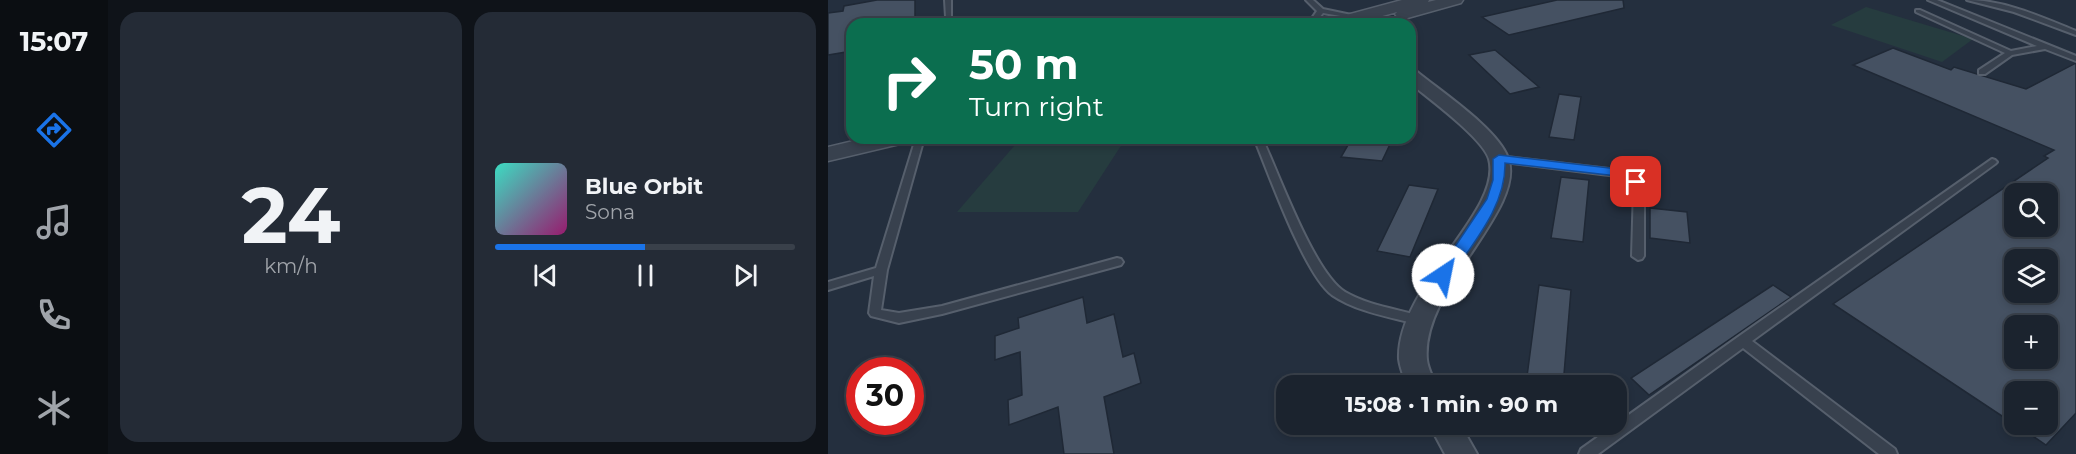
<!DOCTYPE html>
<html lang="en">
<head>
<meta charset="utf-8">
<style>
	body { margin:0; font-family:Montserrat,sans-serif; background:#242b36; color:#f1f3f6; height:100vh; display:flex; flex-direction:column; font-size:22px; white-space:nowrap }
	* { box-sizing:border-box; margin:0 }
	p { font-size:20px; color:#a0a4aa }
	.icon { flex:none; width:33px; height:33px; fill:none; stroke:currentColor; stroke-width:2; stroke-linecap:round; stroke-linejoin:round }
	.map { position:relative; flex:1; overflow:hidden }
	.details { display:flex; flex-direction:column; gap:12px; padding:12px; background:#0f1319; width:720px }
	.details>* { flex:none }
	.top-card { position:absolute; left:18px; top:18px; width:570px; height:126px; border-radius:18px; box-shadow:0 3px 9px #0003,0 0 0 2px #39404a; background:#0b6e4f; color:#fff; overflow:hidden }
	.tools { position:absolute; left:1176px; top:183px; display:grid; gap:12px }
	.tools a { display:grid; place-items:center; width:54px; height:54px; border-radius:12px; background:#1b232e; box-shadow:0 3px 9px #0003,0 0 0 2px #39404a; font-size:30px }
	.speed { position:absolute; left:18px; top:357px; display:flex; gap:12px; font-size:30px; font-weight:700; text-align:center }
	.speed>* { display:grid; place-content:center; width:78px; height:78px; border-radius:50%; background:#1b232e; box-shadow:0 3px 9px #0003,0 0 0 2px #39404a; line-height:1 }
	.speed .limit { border:9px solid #d22; background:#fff; color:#111 }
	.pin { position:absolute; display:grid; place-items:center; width:51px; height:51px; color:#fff; margin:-26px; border-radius:12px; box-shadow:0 3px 9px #0006 }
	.me { position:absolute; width:66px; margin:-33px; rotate:34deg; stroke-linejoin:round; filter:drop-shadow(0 0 4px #0008) }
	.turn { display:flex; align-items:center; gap:21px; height:126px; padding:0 24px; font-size:27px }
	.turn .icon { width:78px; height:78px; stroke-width:2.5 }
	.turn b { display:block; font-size:42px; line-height:51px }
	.details .widget { flex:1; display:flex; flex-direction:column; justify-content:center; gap:9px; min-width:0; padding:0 21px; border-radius:18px; background:#242b36 }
	.details .dial { align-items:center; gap:0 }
	.dial b { font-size:78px; line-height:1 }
	.song { display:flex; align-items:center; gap:18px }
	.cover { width:72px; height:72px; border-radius:9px; background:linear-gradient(135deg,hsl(170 70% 55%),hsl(320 70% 35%)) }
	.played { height:6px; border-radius:3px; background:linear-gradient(90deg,#1a73e8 50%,#39404a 50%) }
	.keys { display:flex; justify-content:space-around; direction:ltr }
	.details .tiles { flex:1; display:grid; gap:12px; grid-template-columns:repeat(2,1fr) }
	.trip { position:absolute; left:448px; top:375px; width:351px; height:60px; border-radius:18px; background:#1b232e; box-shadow:0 3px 9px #0003,0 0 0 2px #39404a; font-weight:700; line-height:60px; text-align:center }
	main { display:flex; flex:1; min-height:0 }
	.tabs { display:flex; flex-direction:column; width:108px; justify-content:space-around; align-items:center; background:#0b0e12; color:#a0a4aa }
	.tabs .icon { width:42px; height:42px }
	.tabs .on { color:#1a73e8 }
	.tabs b { font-size:27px; color:#f1f3f6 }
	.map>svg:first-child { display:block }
	.green { fill:#263c3f }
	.building { fill:#455162; stroke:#1f2835; stroke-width:1.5; fill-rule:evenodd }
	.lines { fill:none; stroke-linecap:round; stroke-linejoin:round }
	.service-casing { stroke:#565f6c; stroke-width:4 }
	.minor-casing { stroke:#565f6c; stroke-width:4 }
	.tertiary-casing { stroke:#565f6c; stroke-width:3 }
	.service { fill:#38414e; fill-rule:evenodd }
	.minor { fill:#38414e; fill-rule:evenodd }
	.tertiary { fill:#38414e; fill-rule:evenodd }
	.route { fill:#1a73e8; stroke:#114b97; stroke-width:1.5 }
</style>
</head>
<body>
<main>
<nav class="tabs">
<b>15:07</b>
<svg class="icon on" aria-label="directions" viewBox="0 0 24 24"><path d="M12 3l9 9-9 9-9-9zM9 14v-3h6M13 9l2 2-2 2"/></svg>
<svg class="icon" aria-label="music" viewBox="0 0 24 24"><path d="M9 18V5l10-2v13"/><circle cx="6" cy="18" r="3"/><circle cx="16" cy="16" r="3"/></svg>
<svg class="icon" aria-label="phone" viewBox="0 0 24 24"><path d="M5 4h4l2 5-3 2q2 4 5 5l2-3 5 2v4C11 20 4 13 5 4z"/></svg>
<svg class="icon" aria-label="climate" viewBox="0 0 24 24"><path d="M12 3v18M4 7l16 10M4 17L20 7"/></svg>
</nav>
<section class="details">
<div class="tiles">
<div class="widget dial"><b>24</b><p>km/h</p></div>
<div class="widget">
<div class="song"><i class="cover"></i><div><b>Blue Orbit</b><p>Sona</p></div></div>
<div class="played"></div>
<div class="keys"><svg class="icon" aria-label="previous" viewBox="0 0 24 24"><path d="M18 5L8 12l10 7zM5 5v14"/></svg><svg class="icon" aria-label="pause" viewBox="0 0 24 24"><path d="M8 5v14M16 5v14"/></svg><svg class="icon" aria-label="next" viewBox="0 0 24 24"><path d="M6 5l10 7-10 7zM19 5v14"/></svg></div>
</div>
</div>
</section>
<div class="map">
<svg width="1248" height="454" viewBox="0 0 1248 454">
	<rect width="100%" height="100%" fill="#242f3e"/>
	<g class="green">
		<path d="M 1038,7 L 1145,39 L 1114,62 L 1003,25 Z"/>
		<path d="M 193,138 L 298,138 L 250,212 L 129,212 Z"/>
	</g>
	<g class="building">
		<path d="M 49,0 L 87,0 L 87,24 L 24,24 L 24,51 L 0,55 L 0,13 L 15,11 L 16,6 Z"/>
		<path d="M 729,0 L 795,0 L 796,8 L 681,35 L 654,17 Z"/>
		<path d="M 1065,48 L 1123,70 L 1126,67 L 1198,89 L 1248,63 L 1248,413 L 1218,445 L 1187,424 L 1220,424 L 1220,392 L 1186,392 L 1186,424 L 1005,304 L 1220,158 L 1216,156 L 1226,150 L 1025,65 ZM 1186,194 L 1220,194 L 1220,226 L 1186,226 ZM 1186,260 L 1220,260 L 1220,292 L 1186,292 ZM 1186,326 L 1220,326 L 1220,358 L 1186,358 Z"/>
		<path d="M 667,50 L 711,87 L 682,94 L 641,55 Z"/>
		<path d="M 731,94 L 753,97 L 746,140 L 721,137 Z"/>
		<path d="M 524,138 L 565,138 L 554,161 L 513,157 Z"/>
		<path d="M 733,177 L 761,180 L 755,242 L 723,238 Z"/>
		<path d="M 581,185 L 610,189 L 582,257 L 549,251 Z"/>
		<path d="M 822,208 L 859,212 L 862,243 L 822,238 Z"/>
		<path d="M 711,285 L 743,290 L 735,386 L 698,384 Z"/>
		<path d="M 945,285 L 963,297 L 821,395 L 803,378 Z"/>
		<path d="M 255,297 L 259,323 L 286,314 L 295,357 L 306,353 L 313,383 L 276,397 L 286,454 L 236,454 L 230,407 L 181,425 L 180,400 L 194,395 L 192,352 L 167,360 L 167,336 L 191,328 L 190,318 Z"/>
	</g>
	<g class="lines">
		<defs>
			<g id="service">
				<path d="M 117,0 L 123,0 L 123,18 L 118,17 Z"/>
				<path d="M 478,0 L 485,0 L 495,9 L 533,17 L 530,19 L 495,13 L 486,24 L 480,24 L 489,11 Z"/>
				<path d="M 1100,0 L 1109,0 L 1248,56 L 1248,61 L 1217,49 L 1184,55 L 1157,74 L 1151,74 L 1151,70 L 1177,53 L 1088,12 L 1088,10 L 1092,10 L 1183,51 L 1209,46 Z"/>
				<path d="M 1139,0 C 1177,0 1213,17 1248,31 L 1248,35 L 1186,12 Z"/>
				<path d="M 88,138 L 96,138 L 59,270 L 53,310 L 71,313 L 114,306 L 289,258 L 293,259 L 295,262 L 293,265 L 114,314 L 71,323 L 43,316 L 41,313 L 46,276 L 0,290 L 0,282 L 48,268 Z"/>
				<path d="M 426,138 L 434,138 C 451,174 486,273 517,292 C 541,306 570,309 596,317 L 598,320 L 596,323 L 592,325 C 563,317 529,312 504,295 C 476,274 441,174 426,138 Z"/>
				<path d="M 671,156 L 790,170 L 808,177 L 816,187 L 816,256 L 814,259 L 810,260 L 804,256 L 806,187 L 802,181 L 789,176 L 668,161 L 666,159 Z"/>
				<path d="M 1164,159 L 1167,160 L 1169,162 L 1167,164 L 924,341 L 1067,449 L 1069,454 L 1051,454 L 915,348 L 770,454 L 751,454 L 753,449 L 910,337 Z"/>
			</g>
			<g id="minor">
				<path d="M 582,70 L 588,71 C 612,91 670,129 680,158 C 699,210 592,289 599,360 C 600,369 605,377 608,386 L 579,386 C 576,377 572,368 571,359 C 568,287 676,211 661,159 C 655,138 600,98 582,83 Z"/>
				<path d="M 601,424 L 632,424 L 649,454 L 617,454 Z"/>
			</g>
			<g id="tertiary">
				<path d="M 574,0 L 601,0 L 600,2 L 608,0 L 635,0 L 633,3 L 576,19 L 570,18 L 567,14 L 569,12 L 525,24 L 497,24 L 500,20 Z"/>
				<path d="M 38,138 L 79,138 L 76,143 L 0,161 L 0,147 Z"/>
			</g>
		</defs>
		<use href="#service" class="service-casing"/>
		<use href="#minor" class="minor-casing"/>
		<use href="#tertiary" class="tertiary-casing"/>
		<use href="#service" class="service"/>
		<use href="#minor" class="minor"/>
		<use href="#tertiary" class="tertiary"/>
	</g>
	<path class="route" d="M 671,155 L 790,169 L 806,174 L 815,182 L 808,186 L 789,176 L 677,163 C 678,207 644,244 621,279 L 610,279 L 608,275 L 610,272 L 659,199 L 665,180 L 665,159 Z"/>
</svg>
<div class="tools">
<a><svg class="icon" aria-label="search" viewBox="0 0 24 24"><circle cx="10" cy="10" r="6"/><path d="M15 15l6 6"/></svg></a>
<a><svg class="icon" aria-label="layers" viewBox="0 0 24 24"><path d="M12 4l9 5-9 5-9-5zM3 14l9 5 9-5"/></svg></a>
<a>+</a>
<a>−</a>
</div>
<div class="speed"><div class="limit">30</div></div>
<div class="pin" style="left:808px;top:182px;background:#d93025"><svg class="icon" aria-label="arrive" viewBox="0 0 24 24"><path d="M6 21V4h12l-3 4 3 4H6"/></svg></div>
<svg class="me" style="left:615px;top:275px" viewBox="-20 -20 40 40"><circle r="19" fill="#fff"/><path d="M0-13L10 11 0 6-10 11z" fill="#1a73e8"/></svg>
<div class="trip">15:08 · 1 min · 90 m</div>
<div class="top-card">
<div class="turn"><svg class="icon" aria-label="right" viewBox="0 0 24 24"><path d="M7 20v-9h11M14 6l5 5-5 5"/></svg><div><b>50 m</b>Turn right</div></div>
</div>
</div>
</main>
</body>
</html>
